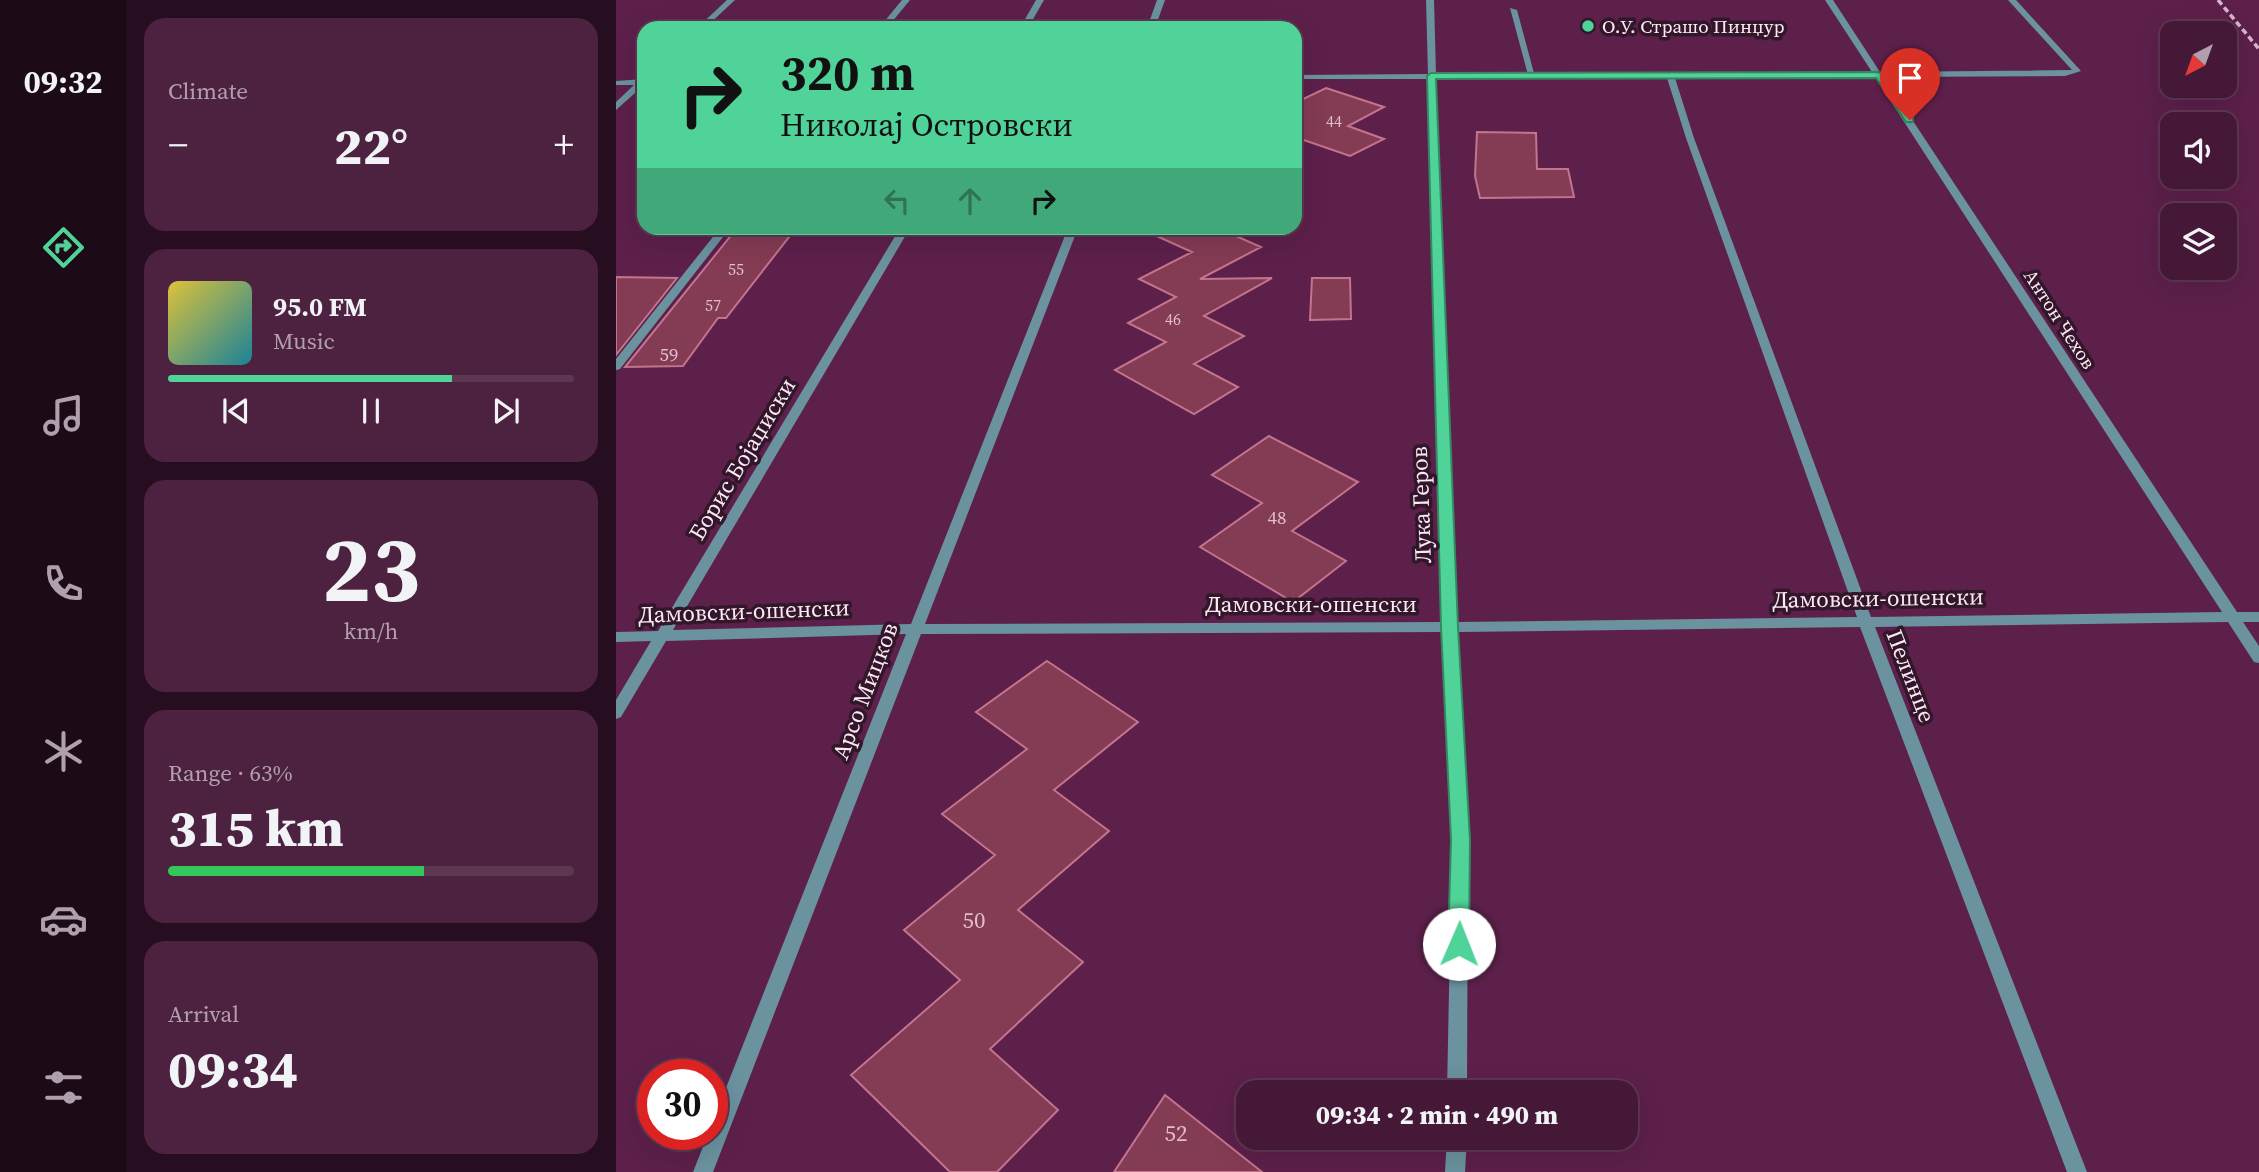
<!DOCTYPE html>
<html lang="en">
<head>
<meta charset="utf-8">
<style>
	body { margin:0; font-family:"Source Serif 4",serif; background:#4d2140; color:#f1f3f6; height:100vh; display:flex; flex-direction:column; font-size:26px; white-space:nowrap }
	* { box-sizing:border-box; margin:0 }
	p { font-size:23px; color:#b0a0ae }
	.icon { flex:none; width:38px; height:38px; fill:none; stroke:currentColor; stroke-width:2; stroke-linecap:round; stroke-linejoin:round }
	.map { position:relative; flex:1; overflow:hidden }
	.details { display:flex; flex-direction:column; gap:18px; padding:18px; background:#260d1f; width:490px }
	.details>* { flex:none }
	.hud { position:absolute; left:21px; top:21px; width:665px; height:214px; border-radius:21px; box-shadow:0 7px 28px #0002,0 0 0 2px #5e3753; background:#50d398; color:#111; overflow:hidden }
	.needle { width:46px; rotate:221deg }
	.buttons { position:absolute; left:1544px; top:21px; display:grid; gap:14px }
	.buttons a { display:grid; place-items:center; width:77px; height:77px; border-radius:14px; background:#461838; box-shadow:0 7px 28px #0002,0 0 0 2px #5e3753; font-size:35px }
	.speed { position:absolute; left:21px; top:1059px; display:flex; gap:14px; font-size:35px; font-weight:700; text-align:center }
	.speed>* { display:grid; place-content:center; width:91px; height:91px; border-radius:50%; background:#461838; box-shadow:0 7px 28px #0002,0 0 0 2px #5e3753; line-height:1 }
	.speed .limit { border:10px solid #d22; background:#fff; color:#111 }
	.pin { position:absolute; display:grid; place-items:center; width:60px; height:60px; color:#fff; margin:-72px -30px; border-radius:50% 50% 50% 0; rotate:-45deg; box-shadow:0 0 7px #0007 }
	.pin .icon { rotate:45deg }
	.me { position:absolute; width:77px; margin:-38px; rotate:1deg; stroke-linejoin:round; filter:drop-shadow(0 0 5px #0008) }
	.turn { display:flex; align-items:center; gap:24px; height:147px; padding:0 28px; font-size:32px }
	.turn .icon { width:91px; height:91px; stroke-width:2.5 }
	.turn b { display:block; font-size:49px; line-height:60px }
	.lanes { display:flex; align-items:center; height:66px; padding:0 28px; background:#0003; justify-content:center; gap:35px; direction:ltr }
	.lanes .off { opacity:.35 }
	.big { font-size:52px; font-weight:800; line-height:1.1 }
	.details .card { flex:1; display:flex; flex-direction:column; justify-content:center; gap:10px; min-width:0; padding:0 24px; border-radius:21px; background:#4d2140 }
	.details .dial { align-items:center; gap:0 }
	.dial b { font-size:91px; line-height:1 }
	.song { display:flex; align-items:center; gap:21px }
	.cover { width:84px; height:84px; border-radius:10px; background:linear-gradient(135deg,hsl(50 70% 55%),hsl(190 70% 35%)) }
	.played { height:7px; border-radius:4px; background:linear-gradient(90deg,#50d398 70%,#5e3753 70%) }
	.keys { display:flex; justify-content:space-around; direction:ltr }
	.heat { display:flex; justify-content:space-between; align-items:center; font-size:38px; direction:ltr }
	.charge { height:10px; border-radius:5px; background:linear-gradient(90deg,#34c759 63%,#5e3753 0) }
	.trip { position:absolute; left:620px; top:1080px; width:402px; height:70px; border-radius:21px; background:#461838; box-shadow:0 7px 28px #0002,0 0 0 2px #5e3753; font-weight:800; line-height:70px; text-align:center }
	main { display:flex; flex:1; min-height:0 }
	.menu { display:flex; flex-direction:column; width:126px; justify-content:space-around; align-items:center; background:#1c0a16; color:#b0a0ae }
	.menu .icon { width:49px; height:49px }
	.menu .active { color:#50d398 }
	.menu b { font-size:32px; color:#f1f3f6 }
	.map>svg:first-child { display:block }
	.building { fill:#843b54; stroke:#c4748c; stroke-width:2 }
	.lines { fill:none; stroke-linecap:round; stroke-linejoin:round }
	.lane { fill:#6b929f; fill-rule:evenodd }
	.street { fill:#6b929f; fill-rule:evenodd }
	.rail { stroke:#d6b5cb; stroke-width:3.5; stroke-dasharray:6 3.5; stroke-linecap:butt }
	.route { fill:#50d398; stroke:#348963; stroke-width:2 }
	.poi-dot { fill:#50d398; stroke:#32172a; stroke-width:2.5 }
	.labels { text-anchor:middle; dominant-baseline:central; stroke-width:7; stroke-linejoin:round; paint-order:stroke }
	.far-number-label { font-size:16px; fill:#e0bdce }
	.far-poi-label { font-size:19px; fill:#ffe8f6; stroke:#32172a; text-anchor:start }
	.far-street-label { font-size:19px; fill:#ffe8f6; stroke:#32172a }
	.number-label { font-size:19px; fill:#e0bdce }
	.street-label { font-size:23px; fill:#ffe8f6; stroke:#32172a }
	.near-number-label { font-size:23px; fill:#e0bdce }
</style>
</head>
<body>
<main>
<nav class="menu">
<b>09:32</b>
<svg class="icon active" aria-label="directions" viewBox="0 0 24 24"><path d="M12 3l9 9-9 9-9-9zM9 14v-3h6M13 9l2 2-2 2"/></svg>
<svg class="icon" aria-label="music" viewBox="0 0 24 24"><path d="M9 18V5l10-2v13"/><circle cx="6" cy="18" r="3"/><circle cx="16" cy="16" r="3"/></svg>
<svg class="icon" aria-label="phone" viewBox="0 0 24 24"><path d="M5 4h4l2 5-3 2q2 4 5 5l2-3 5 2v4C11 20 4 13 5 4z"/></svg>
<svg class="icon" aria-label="climate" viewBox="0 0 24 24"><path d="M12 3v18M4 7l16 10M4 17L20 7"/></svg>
<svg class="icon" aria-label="car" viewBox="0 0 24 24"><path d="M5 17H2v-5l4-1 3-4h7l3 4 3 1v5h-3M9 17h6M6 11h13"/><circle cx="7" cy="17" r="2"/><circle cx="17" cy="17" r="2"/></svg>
<svg class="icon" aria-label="filters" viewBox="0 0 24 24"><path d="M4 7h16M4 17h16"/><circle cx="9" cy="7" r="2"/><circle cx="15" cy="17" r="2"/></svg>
</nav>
<section class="details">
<div class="card"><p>Climate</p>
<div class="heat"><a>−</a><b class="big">22°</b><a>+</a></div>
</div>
<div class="card">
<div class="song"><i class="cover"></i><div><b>95.0 FM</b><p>Music</p></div></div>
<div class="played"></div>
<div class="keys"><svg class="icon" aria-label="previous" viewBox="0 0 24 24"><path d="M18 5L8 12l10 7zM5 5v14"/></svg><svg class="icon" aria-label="pause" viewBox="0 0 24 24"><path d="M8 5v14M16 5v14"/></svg><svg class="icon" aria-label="next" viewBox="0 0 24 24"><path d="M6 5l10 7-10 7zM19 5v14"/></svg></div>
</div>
<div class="card dial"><b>23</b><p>km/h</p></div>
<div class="card"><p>Range · 63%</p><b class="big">315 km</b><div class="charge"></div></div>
<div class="card"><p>Arrival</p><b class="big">09:34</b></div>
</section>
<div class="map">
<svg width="1643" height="1172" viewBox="0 0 1643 1172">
	<rect width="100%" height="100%" fill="#5d204b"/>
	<g class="building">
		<path d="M 710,88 L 768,107 L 732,126 L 768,139 L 734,156 L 679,137 L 679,103 Z"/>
		<path d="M 861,132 L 920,133 L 921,169 L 952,169 L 958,197 L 864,198 L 859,176 Z"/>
		<path d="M 121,228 L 180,228 L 110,318 L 102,318 L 67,366 L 9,367 Z"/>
		<path d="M 523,228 L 602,228 L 645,247 L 584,279 L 656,278 L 588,316 L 628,336 L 578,364 L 622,387 L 578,414 L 499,370 L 550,342 L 512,323 L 560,297 L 523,279 L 576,252 Z"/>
		<path d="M 0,277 L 61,278 L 0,355 Z"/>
		<path d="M 696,278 L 734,278 L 735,319 L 694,320 Z"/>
		<path d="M 653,436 L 742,482 L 676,531 L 730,561 L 677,602 L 584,547 L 646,503 L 596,475 Z"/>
		<path d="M 431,661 L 522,722 L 438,790 L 493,831 L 402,910 L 467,962 L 374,1049 L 442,1110 L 381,1172 L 334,1172 L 235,1075 L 344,980 L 288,930 L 379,855 L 326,814 L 411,749 L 360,712 Z"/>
		<path d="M 549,1095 L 646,1172 L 498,1172 Z"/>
	</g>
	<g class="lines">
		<path class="lane" d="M 894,8 L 901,10 L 919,77 L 912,75 Z"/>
		<g class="street">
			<path d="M 111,0 L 119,0 L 89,28 L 81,28 Z"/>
			<path d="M 286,0 L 294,0 L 271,28 L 263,28 Z"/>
			<path d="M 420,0 L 428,0 L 412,28 L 404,28 Z"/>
			<path d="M 541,0 L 549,0 L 539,28 L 531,28 Z"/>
			<path d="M 810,0 L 818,0 L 820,74 L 1256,72 L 1209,0 L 1217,0 L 1264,72 L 1456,70 L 1392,0 L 1400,0 L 1465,71 L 1449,76 L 1268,77 L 1621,612 L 1643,612 L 1643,622 L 1627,622 L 1643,646 L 1643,663 L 1638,662 L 1612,622 L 1259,627 L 1471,1172 L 1451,1172 L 1244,627 L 841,632 L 852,840 L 851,1092 L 831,1092 L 836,840 L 826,632 L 305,634 L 97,1172 L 77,1172 L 92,1134 L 96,1134 L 96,1123 L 290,634 L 50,641 L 5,717 L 0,719 L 0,700 L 35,641 L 0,642 L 0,632 L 42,631 L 284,228 L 294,228 L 57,630 L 295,624 L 452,228 L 462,228 L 309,624 L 826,622 L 812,79 L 679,79 L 679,75 L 812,74 ZM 1259,77 L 1606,612 L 1255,617 L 1078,138 L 1059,78 ZM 1051,78 L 1070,138 L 1241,617 L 840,622 L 820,79 Z"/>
			<path d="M 28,79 L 28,85 L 0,110 L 0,102 L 18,85 L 0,85 L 0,81 Z"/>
			<path d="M 104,228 L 114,228 L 4,369 L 0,370 L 0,359 Z"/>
			<path d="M 831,1138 L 851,1138 L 849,1172 L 829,1172 Z"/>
		</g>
		<path class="rail" d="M 1602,0 L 1643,49"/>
	</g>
	<path class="route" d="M 1262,72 L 1266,73 L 1297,118 L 1297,122 L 1290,122 L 1260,78 L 820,79 L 842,627 L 854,840 L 853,944 L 850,950 L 843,953 L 835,950 L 832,944 L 835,840 L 825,627 L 811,76 L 815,73 Z"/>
	<circle class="poi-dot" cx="972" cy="26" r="7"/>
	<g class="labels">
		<g class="far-number-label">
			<text x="718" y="121">44</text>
			<text x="120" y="269">55</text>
			<text x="97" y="305">57</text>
			<text x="557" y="319">46</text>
		</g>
		<g class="far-poi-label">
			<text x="986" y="26">О.У. Страшо Пинџур</text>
		</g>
		<g class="far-street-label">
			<text transform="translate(1444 319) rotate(57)">Антон Чехов</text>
		</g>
		<g class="number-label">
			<text x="53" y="354">59</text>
			<text x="661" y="517">48</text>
		</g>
		<g class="street-label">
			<text transform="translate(126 459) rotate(-59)">Борис Бојаџиски</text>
			<text transform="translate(805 505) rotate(-92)">Лука Геров</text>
			<text transform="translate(1262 598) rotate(-1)">Дамовски-ошенски</text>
			<text x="695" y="604">Дамовски-ошенски</text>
			<text transform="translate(128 611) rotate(-2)">Дамовски-ошенски</text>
			<text transform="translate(1295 676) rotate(69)">Пелинце</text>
			<text transform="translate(249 691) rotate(-69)">Арсо Мицков</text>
		</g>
		<g class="near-number-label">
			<text x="358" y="920">50</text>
			<text x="560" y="1133">52</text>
		</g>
	</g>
</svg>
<div class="buttons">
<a><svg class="needle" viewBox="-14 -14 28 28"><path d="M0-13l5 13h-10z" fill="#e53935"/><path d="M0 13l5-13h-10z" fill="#b0a0ae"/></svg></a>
<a><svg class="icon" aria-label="sound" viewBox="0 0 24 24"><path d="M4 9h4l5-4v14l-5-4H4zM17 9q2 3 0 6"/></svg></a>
<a><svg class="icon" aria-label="layers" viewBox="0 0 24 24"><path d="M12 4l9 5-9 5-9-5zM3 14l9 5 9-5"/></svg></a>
</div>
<div class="speed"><div class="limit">30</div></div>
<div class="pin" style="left:1294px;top:120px;background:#d93025"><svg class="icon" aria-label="arrive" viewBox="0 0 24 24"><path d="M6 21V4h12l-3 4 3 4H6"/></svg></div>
<svg class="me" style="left:843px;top:944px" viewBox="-20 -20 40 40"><circle r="19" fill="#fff"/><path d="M0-13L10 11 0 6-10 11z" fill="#50d398"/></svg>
<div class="trip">09:34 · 2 min · 490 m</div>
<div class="hud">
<div class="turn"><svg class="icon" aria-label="right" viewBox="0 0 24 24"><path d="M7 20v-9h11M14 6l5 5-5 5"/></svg><div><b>320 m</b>Николај Островски</div></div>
<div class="lanes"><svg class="icon off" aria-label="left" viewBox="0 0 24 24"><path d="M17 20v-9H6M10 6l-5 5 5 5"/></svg><svg class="icon off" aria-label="ahead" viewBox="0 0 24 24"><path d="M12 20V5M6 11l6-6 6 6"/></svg><svg class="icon" aria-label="right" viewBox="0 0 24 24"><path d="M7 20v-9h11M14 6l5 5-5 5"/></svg></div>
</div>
</div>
</main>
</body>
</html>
